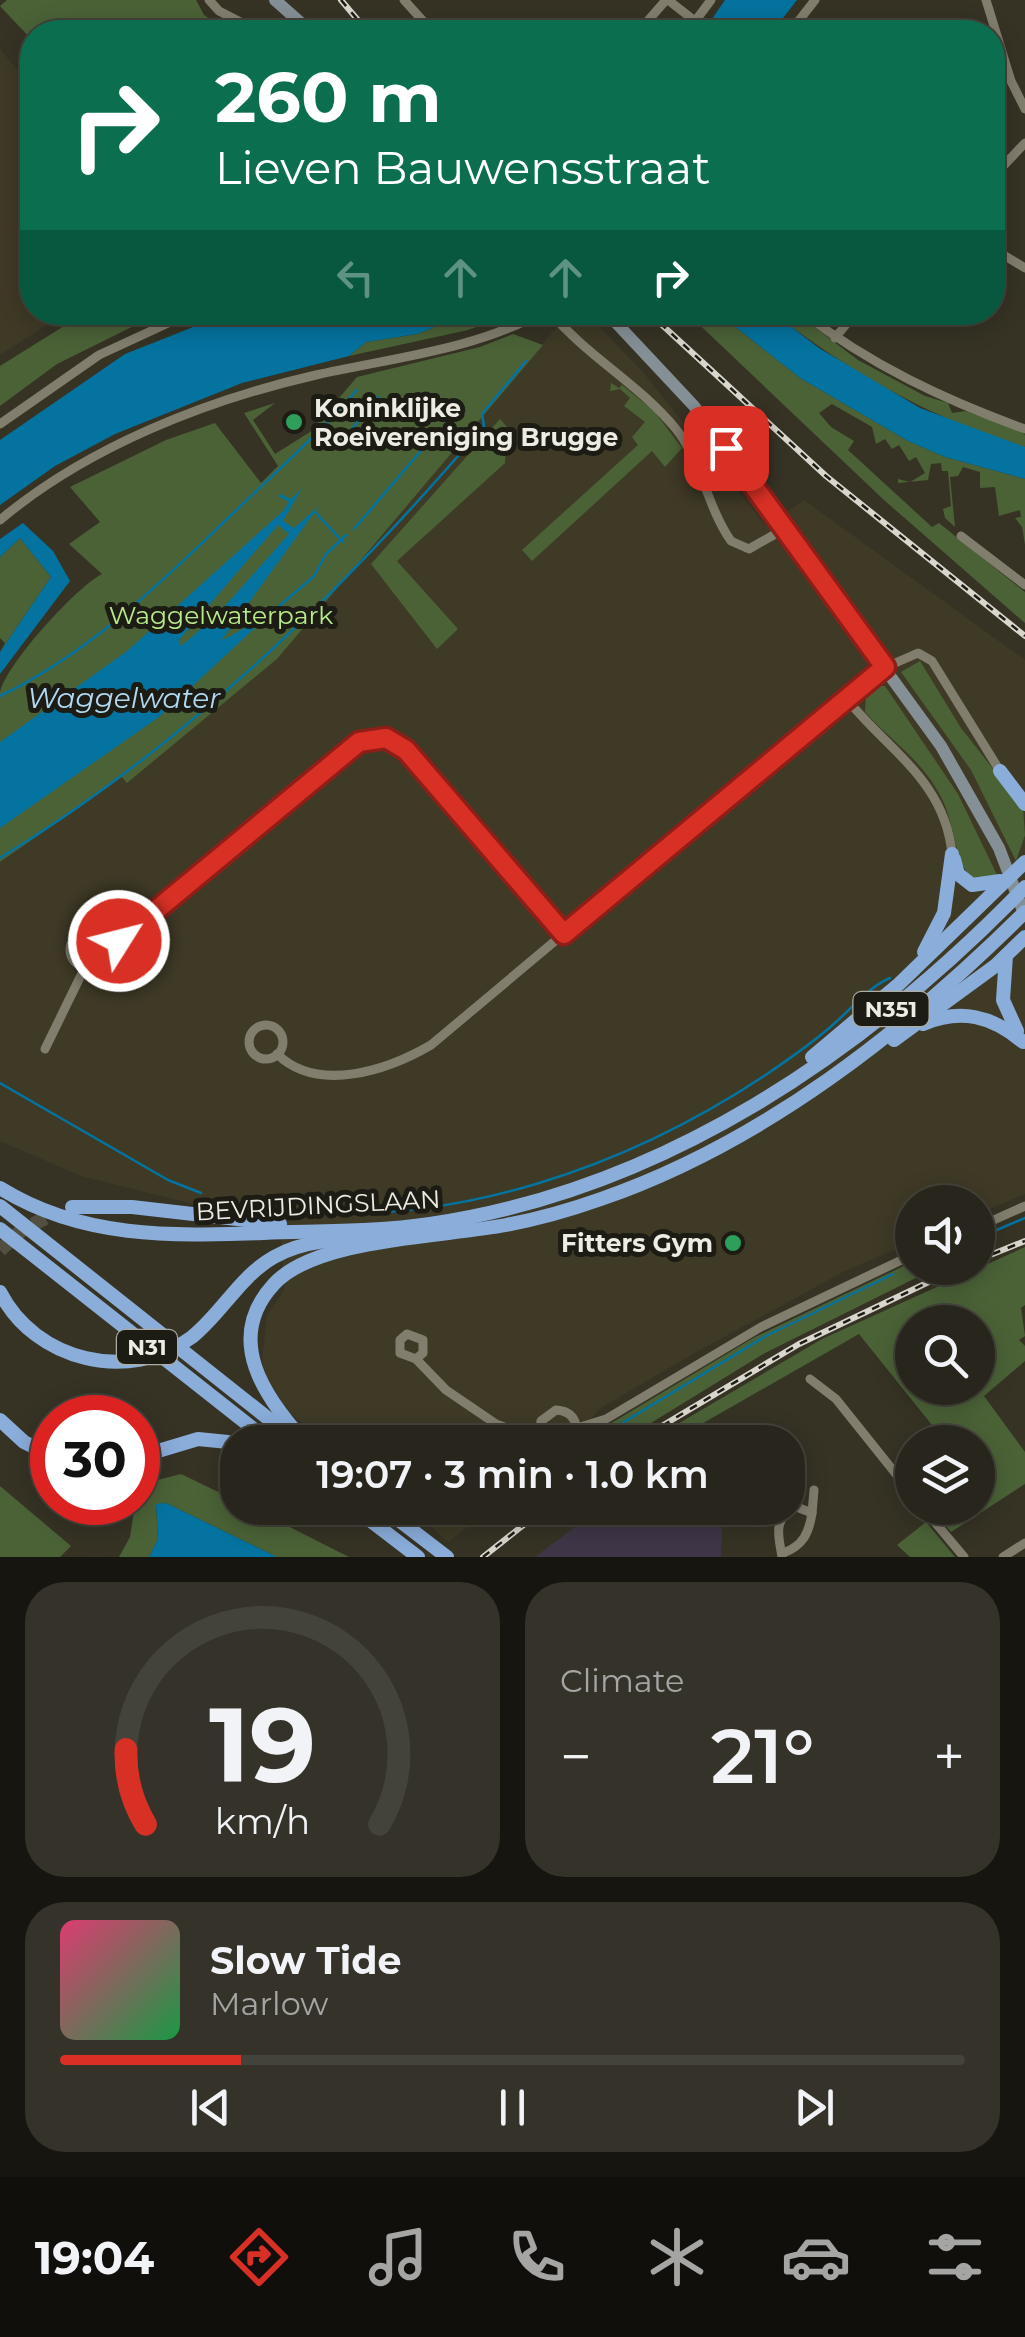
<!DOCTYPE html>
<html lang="en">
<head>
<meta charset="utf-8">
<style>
	body { margin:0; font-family:Montserrat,sans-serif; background:#343229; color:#f1f3f6; height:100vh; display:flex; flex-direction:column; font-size:38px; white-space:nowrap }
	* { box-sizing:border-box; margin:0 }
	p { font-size:32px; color:#a5a5a3 }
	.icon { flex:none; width:55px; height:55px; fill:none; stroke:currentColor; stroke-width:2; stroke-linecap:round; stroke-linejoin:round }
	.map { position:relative; height:1557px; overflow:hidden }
	.sheet { display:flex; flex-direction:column; gap:25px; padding:25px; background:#16150f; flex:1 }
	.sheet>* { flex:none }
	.top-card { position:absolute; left:20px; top:20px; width:985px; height:305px; border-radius:40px; box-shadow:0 5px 25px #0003,0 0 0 2px #44433b; background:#0b6e4f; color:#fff; overflow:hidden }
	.fabs { position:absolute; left:895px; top:1185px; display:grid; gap:20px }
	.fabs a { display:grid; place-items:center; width:100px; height:100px; border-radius:50%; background:#28261c; box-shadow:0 5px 25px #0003,0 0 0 2px #44433b; font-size:50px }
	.speed { position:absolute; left:30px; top:1395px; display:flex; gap:20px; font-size:50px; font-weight:700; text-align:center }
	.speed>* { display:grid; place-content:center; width:130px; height:130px; border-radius:50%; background:#28261c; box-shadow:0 5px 25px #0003,0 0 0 2px #44433b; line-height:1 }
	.speed .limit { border:15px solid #d22; background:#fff; color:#111 }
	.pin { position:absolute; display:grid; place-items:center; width:85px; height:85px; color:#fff; margin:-42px; border-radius:20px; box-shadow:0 5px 15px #0006 }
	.me { position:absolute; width:110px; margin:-55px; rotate:54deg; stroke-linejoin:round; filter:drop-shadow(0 0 8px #0008) }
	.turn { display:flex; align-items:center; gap:35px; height:210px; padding:0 30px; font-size:45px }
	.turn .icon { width:130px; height:130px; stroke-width:2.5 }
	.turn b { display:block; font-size:70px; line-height:85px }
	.lanes { display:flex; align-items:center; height:95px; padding:0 30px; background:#0003; justify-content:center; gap:50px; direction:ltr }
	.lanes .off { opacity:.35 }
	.big { font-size:75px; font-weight:600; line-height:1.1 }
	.sheet .widget { flex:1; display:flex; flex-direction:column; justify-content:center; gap:15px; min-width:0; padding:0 35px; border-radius:40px; background:#343229 }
	.sheet .dial { align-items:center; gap:0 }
	.dial svg { height:260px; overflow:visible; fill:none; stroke:#44433b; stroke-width:7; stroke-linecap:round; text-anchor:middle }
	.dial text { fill:#f1f3f6; stroke:none }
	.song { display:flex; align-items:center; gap:30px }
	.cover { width:120px; height:120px; border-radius:15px; background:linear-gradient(135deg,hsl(340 70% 55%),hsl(140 70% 35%)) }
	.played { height:10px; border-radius:5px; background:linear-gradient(90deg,#d93025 20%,#44433b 20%) }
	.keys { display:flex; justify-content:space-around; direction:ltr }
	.heat { display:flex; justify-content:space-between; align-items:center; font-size:55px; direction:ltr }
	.sheet .tiles { flex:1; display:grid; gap:25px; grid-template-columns:1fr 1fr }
	.widget:last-child { grid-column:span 2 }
	.trip { position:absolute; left:220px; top:1425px; width:585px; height:100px; border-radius:40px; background:#28261c; box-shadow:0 5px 25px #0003,0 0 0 2px #44433b; font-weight:600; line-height:100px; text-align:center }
	.tabs { display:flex; height:160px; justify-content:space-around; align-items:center; background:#100f0b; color:#a5a5a3 }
	.tabs .icon { width:70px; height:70px }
	.tabs .active { color:#d93025 }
	.tabs b { font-size:45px; color:#f1f3f6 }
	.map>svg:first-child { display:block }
	.commercial { fill:#3f3647 }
	.built { fill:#3f3a26 }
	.green { fill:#4b6237; fill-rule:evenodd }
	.water { fill:#04739f; fill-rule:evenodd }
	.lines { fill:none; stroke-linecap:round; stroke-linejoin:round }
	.stream { stroke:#04739f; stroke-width:2.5 }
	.trunk-tunnel { stroke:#514f41; stroke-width:14; stroke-dasharray:14 7; stroke-linecap:butt }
	.minor { stroke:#827e6e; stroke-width:9 }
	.secondary { stroke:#859096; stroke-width:12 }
	.trunk { stroke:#8aadda; stroke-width:14 }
	.rail-casing { stroke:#d9d7cd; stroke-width:6 }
	.rail { stroke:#1c1b14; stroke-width:2.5; stroke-dasharray:8; stroke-linecap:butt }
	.route-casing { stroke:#8d1f18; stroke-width:25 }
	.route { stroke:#d93025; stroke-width:18 }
	.leisure-dot { fill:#2e9e5b; stroke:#1c1b14; stroke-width:4 }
	.labels { text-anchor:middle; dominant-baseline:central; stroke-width:10; stroke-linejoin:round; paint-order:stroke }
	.shield { fill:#1c1b14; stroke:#aeada4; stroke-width:2.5 }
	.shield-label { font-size:22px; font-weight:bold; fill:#edebe2 }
	.poi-label { font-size:25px; font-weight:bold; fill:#edebe2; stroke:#1c1b14; text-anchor:start }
	.park-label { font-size:25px; fill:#b8ec88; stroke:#1c1b14 }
	.street-label { font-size:25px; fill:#edebe2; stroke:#1c1b14 }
	.water-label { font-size:28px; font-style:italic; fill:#b0daf2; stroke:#1c1b14 }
</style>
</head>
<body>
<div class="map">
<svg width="1025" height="1557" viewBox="0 0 1025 1557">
	<rect width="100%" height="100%" fill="#363325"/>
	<path class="commercial" d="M 600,1508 L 727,1508 L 722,1523 L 721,1557 L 535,1557 Z"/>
	<g class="built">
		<path d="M 0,49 L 32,88 L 32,312 L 66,313 L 0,355 Z"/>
		<path d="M 569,313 L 586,313 L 642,371 L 766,526 L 804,500 L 1025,660 L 1025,1194 L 978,1214 L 978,1202 L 912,1202 L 912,1242 L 845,1271 L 691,1355 L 601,1408 L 570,1442 L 327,1442 L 287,1411 L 269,1384 L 262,1361 L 267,1316 L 284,1290 L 280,1218 L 217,1210 L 81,1176 L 0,1141 L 0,862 L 123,776 L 128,782 L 277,659 Z"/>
		<path d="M 411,1508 L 493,1508 L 448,1542 Z"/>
	</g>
	<g class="green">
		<path d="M 7,0 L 196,0 L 204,15 L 229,32 L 32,32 L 32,40 L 0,6 Z"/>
		<path d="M 85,313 L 160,313 L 57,364 L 0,406 L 0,366 Z"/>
		<path d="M 470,313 L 516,313 L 468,330 L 349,356 L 366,342 L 417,334 Z"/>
		<path d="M 687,313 L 718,313 L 800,378 L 908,441 L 945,457 L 1025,479 L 1025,545 L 1022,527 L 1015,518 L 1021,517 L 1020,510 L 999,516 L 995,487 L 980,488 L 980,472 L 963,467 L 958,476 L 950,477 L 955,527 L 945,518 L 943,509 L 951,506 L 948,471 L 942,471 L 941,463 L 931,464 L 928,480 L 898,483 L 898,479 L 910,482 L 925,473 L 916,457 L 909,461 L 899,445 L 892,449 L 885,439 L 876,444 L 872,427 L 832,404 L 819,413 L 831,427 L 854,441 L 848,450 L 932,527 L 939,523 L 1025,592 L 1025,623 L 884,500 Z"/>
		<path d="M 773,313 L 796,313 L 858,360 L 925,396 L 948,403 L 952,413 L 966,411 L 1019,430 L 1025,435 L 1025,447 C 931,419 850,372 773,313 Z"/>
		<path d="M 513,334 L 543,345 L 277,659 L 127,783 L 122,777 L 0,862 C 0,814 0,738 0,693 C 4,667 75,588 102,574 L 69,544 L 100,522 L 70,487 L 166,440 L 215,423 L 261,483 L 278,466 L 244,413 L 275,403 L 253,420 L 275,454 L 310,432 L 357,377 L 480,347 Z"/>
		<path d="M 611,383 L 619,388 L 622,385 L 654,411 L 682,448 L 665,467 L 652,451 L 532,561 L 522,550 L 638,445 L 632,437 L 645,422 L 624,406 L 630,398 L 620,389 L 610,391 Z"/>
		<path d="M 500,419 L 507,427 L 505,463 L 397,561 L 458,629 L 437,649 L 371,564 Z"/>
		<path d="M 20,538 L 51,577 L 0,652 L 5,643 L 0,638 L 0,557 Z"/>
		<path d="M 920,661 L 961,728 L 1023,807 L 1025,835 L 1016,861 L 971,770 L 901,672 Z"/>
		<path d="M 879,686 L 885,686 L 958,794 L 998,877 L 974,882 C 952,857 956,824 940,795 C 922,760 890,740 865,712 L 866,694 Z"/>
		<path d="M 1025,1247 L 1025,1305 L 1021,1308 L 1025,1336 L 1019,1340 L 1025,1346 L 1025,1361 L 984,1396 L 1025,1452 L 1025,1484 L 951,1532 L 931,1508 L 978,1508 L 978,1442 L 922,1442 L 936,1430 L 859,1334 L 670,1442 L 647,1442 L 822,1339 ZM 912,1322 L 978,1322 L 978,1388 L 912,1388 Z"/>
		<path d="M 912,1262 L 912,1268 L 936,1268 L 765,1353 L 620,1442 L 590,1442 L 605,1433 L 603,1428 L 755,1337 Z"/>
		<path d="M 181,1474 L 237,1501 L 238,1508 L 252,1508 L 349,1557 L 277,1557 L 166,1503 L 156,1505 L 158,1539 L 149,1557 L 119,1557 L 130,1537 L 138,1485 Z"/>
		<path d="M 0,1486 L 71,1546 L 60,1557 L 0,1557 Z"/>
		<path d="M 926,1522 L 955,1557 L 910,1557 L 897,1545 Z"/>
	</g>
	<g class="water">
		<path d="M 725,0 L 797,0 L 772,32 L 703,32 Z"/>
		<path d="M 231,312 L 470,313 L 417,334 L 366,342 L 349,356 L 242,383 L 115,434 L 55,466 L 0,505 L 0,440 L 125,354 Z"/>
		<path d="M 718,313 L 773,313 L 819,348 L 920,408 L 1025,447 L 1025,479 L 945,457 L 908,441 L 800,378 Z"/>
		<path d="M 302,488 L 283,521 L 294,528 L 319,506 L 221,641 L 270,614 L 159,717 L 0,828 L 0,742 L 127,651 L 283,511 L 289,502 L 278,496 L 280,494 L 291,499 ZM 278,525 L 289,534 L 215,617 L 181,646 L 179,640 Z"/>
		<path d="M 23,523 L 53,551 L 70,581 L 0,674 L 0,652 L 51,577 L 20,538 L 0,557 L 0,539 Z"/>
		<path d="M 166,1503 L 277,1557 L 149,1557 L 158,1539 L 156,1504 Z"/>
	</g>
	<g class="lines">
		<g class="stream">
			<path d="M 337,447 L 378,397"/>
			<path d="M 314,511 L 343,542"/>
			<path d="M 354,529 L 425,446"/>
			<path d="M 277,608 L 314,576 L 326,554 L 346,535"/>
			<path d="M 0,696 C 88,654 157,586 227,519 C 272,476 316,436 357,390"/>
			<path d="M 0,858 C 186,745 343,591 484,426 L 482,414 L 526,361"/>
			<path d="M 0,1083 L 168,1180 L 201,1193"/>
			<path d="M 281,1210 C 452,1229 629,1167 770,1072 C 793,1056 817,1040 837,1021 C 854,1006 869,987 890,978"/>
			<path d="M 978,1238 L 1025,1218"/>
			<path d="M 906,1269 L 912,1266"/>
			<path d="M 591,1442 L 764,1337 L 893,1274"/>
		</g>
		<path class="trunk-tunnel" d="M 0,1250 L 22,1230 L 57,1212"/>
		<g class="minor">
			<path d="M 209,0 L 219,11 L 260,32"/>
			<path d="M 404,0 L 433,32"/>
			<path d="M 668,0 L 695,21"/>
			<path d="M 986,0 L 1011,81 L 1025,109"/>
			<path d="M 638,32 L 666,0"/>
			<path d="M 687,32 L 711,0"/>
			<path d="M 790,32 L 815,0"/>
			<path d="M 992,178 L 1025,143"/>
			<path d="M 992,248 L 1025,268"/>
			<path d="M 550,312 C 588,357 639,384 676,429 C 702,462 707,507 731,541 L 749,549 L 784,529"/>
			<path d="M 802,312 C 870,365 945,400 1025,429"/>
			<path d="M 835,338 L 856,312"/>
			<path d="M 0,424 L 99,355 L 192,312"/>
			<path d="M 0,520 C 87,447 206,400 316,375 C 391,358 474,350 543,312"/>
			<path d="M 961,536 L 1025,585"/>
			<path d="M 845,697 C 887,750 945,780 952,854"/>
			<circle cx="87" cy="950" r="17"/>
			<path d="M 104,947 L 140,928 L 359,742 C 377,735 392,736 406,750 L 564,935"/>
			<circle cx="266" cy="1042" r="17"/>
			<path d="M 45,1049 L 85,967"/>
			<path d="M 277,1054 C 318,1094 388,1070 431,1045 L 877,671 L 918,653 L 932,661 L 1000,771"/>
			<path d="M 978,1227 L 1025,1206"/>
			<path d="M 416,1359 L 423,1353 L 423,1340 L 407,1334 L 400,1340 L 400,1353 L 416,1359 L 446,1390 L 496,1424 L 518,1432 L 540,1432"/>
			<path d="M 810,1379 L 836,1399 L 912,1494"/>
			<path d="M 577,1428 L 606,1419 L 761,1327 L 912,1255"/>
			<path d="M 546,1442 L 540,1432 L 541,1421 L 556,1410 C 575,1411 582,1428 571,1442"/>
			<path d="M 923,1508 L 964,1557"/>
			<path d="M 812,1513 L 814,1490"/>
			<path d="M 782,1557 C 779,1536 772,1522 794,1506 L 812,1513 C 809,1533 803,1546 783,1553"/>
			<path d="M 1003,1557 L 1025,1543"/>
		</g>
		<g class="secondary">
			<path d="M 275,0 L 311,32"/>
			<path d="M 606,312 L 694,406 L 941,746 L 999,848 L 1025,916"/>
		</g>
		<g class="trunk">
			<path d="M 1000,771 L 1025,804"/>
			<path d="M 954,859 L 958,874 L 972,885 L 1000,881"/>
			<path d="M 924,952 L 944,913 L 952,854"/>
			<path d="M 1006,956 L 1003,1000 L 1017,1031"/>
			<path d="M 923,1024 C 961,1008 992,1016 1023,1042"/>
			<path d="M 894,1040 L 995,966 L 1025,937"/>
			<path d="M 812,1057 L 899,984 L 1025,862"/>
			<path d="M 0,1188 C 82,1239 171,1236 264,1233 C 319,1231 376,1232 430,1224 C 663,1190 864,1053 1025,887"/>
			<path d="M 0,1206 L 289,1435"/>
			<path d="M 72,1207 L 132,1207 L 280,1224"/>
			<path d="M 0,1229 L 270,1442"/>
			<path d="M 0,1292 C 35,1361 129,1384 192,1337 C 222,1313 240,1276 274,1257 C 304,1240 338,1239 372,1239"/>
			<path d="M 0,1420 L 24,1442 L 52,1456"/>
			<path d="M 305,1442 C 265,1398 223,1339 274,1284 C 316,1238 444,1237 506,1225 C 538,1219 570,1210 601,1199 C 763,1143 905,1031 1025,912"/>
			<path d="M 138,1457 L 198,1439 L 238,1443"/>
			<path d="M 354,1508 L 418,1557"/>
			<path d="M 383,1508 L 447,1557"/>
		</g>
		<defs>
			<g id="rail">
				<path d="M 341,0 L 368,32"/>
				<path d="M 648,312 L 826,476 L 1025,636"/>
				<path d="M 978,1260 L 1025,1241"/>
				<path d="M 635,1442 L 799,1344 L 958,1268"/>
				<path d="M 483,1557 L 545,1508"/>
			</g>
		</defs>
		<use href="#rail" class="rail-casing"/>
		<use href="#rail" class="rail"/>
	</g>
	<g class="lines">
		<defs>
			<path id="route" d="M 119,941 L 359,742 L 386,738 L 406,750 L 564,934 L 885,667 L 726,448"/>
		</defs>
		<use href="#route" class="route-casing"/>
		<use href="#route" class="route"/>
	</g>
	<g class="leisure-dot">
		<circle cx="294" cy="422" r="10"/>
		<circle cx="733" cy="1243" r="10"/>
	</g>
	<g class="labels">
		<g class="shield">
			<rect x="853.5" y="992" width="75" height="34" rx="8"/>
			<rect x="117" y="1330" width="60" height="34" rx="8"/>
		</g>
		<g class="shield-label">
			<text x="891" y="1009">N351</text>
			<text x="147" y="1347">N31</text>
		</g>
		<g class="poi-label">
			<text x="314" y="408">Koninklijke<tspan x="314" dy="29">Roeivereniging Brugge</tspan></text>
			<text x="713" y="1243" text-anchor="end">Fitters Gym</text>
		</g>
		<g class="park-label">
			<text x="221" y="615">Waggelwaterpark</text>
		</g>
		<g class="street-label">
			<text transform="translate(318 1205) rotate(-3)">BEVRIJDINGSLAAN</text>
		</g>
		<g class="water-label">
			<text x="124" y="698">Waggelwater</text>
		</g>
	</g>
</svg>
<div class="fabs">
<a><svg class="icon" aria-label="sound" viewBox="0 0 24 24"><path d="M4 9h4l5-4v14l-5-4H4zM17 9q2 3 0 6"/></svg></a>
<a><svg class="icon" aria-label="search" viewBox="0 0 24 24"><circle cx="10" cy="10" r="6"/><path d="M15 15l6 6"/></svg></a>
<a><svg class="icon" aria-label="layers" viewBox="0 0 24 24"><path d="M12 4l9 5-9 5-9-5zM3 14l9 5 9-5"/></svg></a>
</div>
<div class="speed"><div class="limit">30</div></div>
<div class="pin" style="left:726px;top:448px;background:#d93025"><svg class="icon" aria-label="arrive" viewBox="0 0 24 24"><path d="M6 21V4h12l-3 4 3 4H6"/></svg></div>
<svg class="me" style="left:119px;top:941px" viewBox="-20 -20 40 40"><circle r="17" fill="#d93025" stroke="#fff" stroke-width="3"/><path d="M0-11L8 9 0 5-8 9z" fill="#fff"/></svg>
<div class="trip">19:07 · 3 min · 1.0 km</div>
<div class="top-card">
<div class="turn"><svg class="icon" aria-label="right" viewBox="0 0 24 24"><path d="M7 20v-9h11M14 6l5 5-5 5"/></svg><div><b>260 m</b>Lieven Bauwensstraat</div></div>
<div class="lanes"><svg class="icon off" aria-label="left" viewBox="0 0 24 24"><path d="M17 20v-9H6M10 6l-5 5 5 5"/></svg><svg class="icon off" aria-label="ahead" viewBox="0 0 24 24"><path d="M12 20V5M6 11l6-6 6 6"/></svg><svg class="icon off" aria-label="ahead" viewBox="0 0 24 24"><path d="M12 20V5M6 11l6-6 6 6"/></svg><svg class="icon" aria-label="right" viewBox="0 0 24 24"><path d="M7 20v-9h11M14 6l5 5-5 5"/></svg></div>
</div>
</div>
<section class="sheet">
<div class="tiles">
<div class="widget dial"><svg viewBox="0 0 100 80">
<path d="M14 69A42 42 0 1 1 86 69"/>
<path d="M14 69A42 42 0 0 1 8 46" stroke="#d93025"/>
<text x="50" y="56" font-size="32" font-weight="700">19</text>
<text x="50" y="72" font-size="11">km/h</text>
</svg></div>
<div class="widget"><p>Climate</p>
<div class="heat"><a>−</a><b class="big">21°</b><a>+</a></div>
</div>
<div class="widget">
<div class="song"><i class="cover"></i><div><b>Slow Tide</b><p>Marlow</p></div></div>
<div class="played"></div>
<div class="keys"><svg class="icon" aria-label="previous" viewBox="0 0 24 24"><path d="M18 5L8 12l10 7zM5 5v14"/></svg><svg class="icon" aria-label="pause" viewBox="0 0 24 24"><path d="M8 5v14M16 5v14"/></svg><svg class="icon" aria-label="next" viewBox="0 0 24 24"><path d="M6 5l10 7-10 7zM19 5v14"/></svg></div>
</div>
</div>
</section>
<nav class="tabs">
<b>19:04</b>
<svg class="icon active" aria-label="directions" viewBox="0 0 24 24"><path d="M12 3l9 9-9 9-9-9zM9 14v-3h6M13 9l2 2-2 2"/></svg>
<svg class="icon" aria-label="music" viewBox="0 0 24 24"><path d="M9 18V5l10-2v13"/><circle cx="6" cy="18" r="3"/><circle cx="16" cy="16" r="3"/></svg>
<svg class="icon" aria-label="phone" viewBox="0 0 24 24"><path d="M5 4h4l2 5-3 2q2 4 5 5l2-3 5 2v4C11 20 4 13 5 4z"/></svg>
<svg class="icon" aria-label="climate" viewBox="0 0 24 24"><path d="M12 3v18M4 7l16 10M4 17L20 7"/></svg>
<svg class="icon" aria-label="car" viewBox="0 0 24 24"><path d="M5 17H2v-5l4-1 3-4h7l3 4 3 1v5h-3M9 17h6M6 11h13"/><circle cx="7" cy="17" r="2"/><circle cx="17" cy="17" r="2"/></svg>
<svg class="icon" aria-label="filters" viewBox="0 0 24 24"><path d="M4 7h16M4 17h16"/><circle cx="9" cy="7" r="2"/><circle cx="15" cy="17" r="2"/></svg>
</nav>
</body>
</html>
